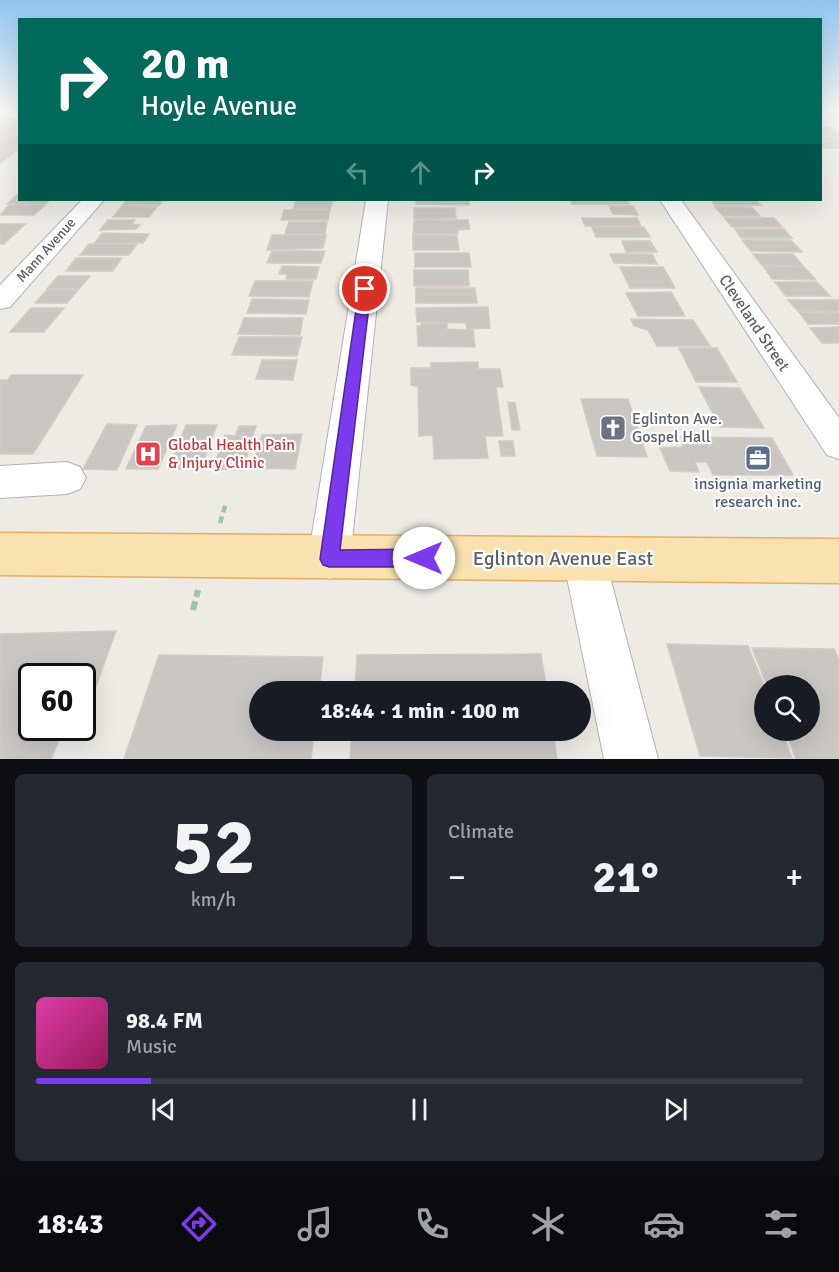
<!DOCTYPE html>
<html lang="en">
<head>
<meta charset="utf-8">
<style>
	body { margin:0; font-family:Signika,sans-serif; background:#242831; color:#f1f3f6; height:100vh; display:flex; flex-direction:column; font-size:22px; white-space:nowrap }
	* { box-sizing:border-box; margin:0 }
	p { font-size:20px; color:#9ea1a6 }
	.icon { flex:none; width:33px; height:33px; fill:none; stroke:currentColor; stroke-width:2; stroke-linecap:round; stroke-linejoin:round }
	.map { position:relative; height:759px; overflow:hidden }
	.details { display:flex; flex-direction:column; gap:15px; padding:15px; background:#0d0f14; flex:1 }
	.details>* { flex:none }
	.banner { position:absolute; left:18px; top:18px; width:804px; height:183px; border-radius:0px; box-shadow:0 6px 24px #0002; background:#00695c; color:#fff; overflow:hidden }
	.buttons { position:absolute; left:754px; top:675px; display:grid; gap:12px }
	.buttons a { display:grid; place-items:center; width:66px; height:66px; border-radius:50%; background:#171b24; box-shadow:0 6px 24px #0002; font-size:30px }
	.speed { position:absolute; left:18px; top:663px; display:flex; gap:12px; font-size:30px; font-weight:700; text-align:center }
	.speed>* { display:grid; place-content:center; width:78px; height:78px; border-radius:50%; background:#171b24; box-shadow:0 6px 24px #0002; line-height:1 }
	.speed .limit { border:3px solid #111; border-radius:9px; background:#fff; color:#111 }
	.pin { position:absolute; display:grid; place-items:center; width:51px; height:51px; color:#fff; margin:-26px; border:3px solid #fff; border-radius:50%; box-shadow:0 2px 6px #0007 }
	.me { position:absolute; width:66px; margin:-33px; rotate:270deg; stroke-linejoin:round; filter:drop-shadow(0 0 4px #0008) }
	.turn { display:flex; align-items:center; gap:21px; height:126px; padding:0 24px; font-size:27px }
	.turn .icon { width:78px; height:78px; stroke-width:2.5 }
	.turn b { display:block; font-size:42px; line-height:51px }
	.lanes { display:flex; align-items:center; height:57px; padding:0 24px; background:#0003; justify-content:center; gap:30px; direction:ltr }
	.lanes .off { opacity:.35 }
	.big { font-size:45px; font-weight:700; line-height:1.1 }
	.details .widget { flex:1; display:flex; flex-direction:column; justify-content:center; gap:9px; min-width:0; padding:0 21px; border-radius:9px; background:#242831 }
	.details .dial { align-items:center; gap:0 }
	.dial b { font-size:78px; line-height:1 }
	.song { display:flex; align-items:center; gap:18px }
	.cover { width:72px; height:72px; border-radius:9px; background:linear-gradient(135deg,hsl(320 70% 55%),hsl(330 70% 35%)) }
	.played { height:6px; border-radius:3px; background:linear-gradient(90deg,#7c3aed 15%,#363941 15%) }
	.keys { display:flex; justify-content:space-around; direction:ltr }
	.heat { display:flex; justify-content:space-between; align-items:center; font-size:33px; direction:ltr }
	.details .tiles { flex:1; display:grid; gap:15px; grid-template-columns:1fr 1fr }
	.widget:last-child { grid-column:span 2 }
	.trip { position:absolute; left:249px; top:681px; width:342px; height:60px; border-radius:30px; background:#171b24; box-shadow:0 6px 24px #0002; font-weight:700; line-height:60px; text-align:center }
	.tab-bar { display:flex; height:96px; justify-content:space-around; align-items:center; background:#090b0e; color:#9ea1a6 }
	.tab-bar .icon { width:42px; height:42px }
	.tab-bar .selected { color:#7c3aed }
	.tab-bar b { font-size:27px; color:#f1f3f6 }
	.map>svg:first-child { display:block }
	.building { fill:#cac6c2; stroke:#d2ccc4; stroke-width:1.5 }
	.lines { fill:none; stroke-linecap:round; stroke-linejoin:round }
	.street-casing { stroke:#b0b3b6; stroke-width:2 }
	.primary-casing { stroke:#e7b065; stroke-width:3 }
	.path-far2 { stroke:#9ec7a4; stroke-width:2; stroke-dasharray:4 1.5; stroke-linecap:butt }
	.path-far1 { stroke:#9ec7a4; stroke-width:4.5; stroke-dasharray:7 4; stroke-linecap:butt }
	.path { stroke:#9ec7a4; stroke-width:6; stroke-dasharray:9 4.5; stroke-linecap:butt }
	.street { fill:#fff; fill-rule:evenodd }
	.primary { fill:#f9e2af; fill-rule:evenodd }
	.route { fill:#7c3aed; stroke:#51269a; stroke-width:1.5 }
	.labels { text-anchor:middle; dominant-baseline:central; stroke-width:4.5; stroke-linejoin:round; paint-order:stroke }
	.far-street-label { font-size:14px; fill:#5d6164; stroke:#fff }
	.street-label { font-size:16px; fill:#5d6164; stroke:#fff }
	.worship-label { font-size:16px; fill:#5b616d; stroke:#fff; text-anchor:start }
	.health-label { font-size:16px; fill:#be3a42; stroke:#fff; text-anchor:start }
	.service-label { font-size:16px; fill:#4e5e75; stroke:#fff }
	.near-street-label { font-size:20px; fill:#5d6164; stroke:#fff }
</style>
</head>
<body>
<div class="map">
<svg width="839" height="759" viewBox="0 0 839 759">
	<rect width="100%" height="100%" fill="#eeebe5"/>
	<g class="building">
		<path d="M 0,119 L 20,119 L 20,148 L 0,163 Z"/>
		<path d="M 820,127 L 829,127 L 838,133 L 820,133 Z"/>
		<path d="M 820,134 L 838,134 L 839,140 L 820,140 Z"/>
		<path d="M 839,141 L 839,148 L 820,148 L 820,142 Z"/>
		<path d="M 20,192 L 20,200 L 50,200 L 45,204 L 7,204 Z"/>
		<path d="M 127,200 L 163,200 L 159,205 L 123,205 Z"/>
		<path d="M 296,200 L 333,200 L 330,209 L 293,209 Z"/>
		<path d="M 416,200 L 469,200 L 469,205 L 416,204 Z"/>
		<path d="M 571,200 L 627,200 L 629,204 L 572,204 Z"/>
		<path d="M 711,200 L 755,200 L 761,205 L 715,205 Z"/>
		<path d="M 9,205 L 45,205 L 34,215 L 0,215 Z"/>
		<path d="M 122,206 L 157,207 L 149,217 L 113,217 Z"/>
		<path d="M 609,206 L 633,206 L 638,215 L 613,214 Z"/>
		<path d="M 715,207 L 751,207 L 760,216 L 723,216 Z"/>
		<path d="M 414,208 L 455,208 L 456,218 L 414,219 Z"/>
		<path d="M 284,210 L 330,210 L 328,220 L 281,220 Z"/>
		<path d="M 582,218 L 637,218 L 641,226 L 585,226 Z"/>
		<path d="M 725,218 L 774,218 L 782,227 L 732,227 Z"/>
		<path d="M 108,220 L 135,220 L 132,224 L 140,225 L 136,229 L 100,230 Z"/>
		<path d="M 414,220 L 468,220 L 470,229 L 458,230 L 458,234 L 413,234 Z"/>
		<path d="M 289,222 L 327,222 L 325,234 L 285,234 Z"/>
		<path d="M 0,224 L 25,224 L 4,244 L 0,244 Z"/>
		<path d="M 592,227 L 644,227 L 650,237 L 596,237 Z"/>
		<path d="M 735,229 L 784,229 L 792,238 L 741,238 Z"/>
		<path d="M 102,233 L 149,234 L 143,243 L 95,243 Z"/>
		<path d="M 272,235 L 326,235 L 323,248 L 267,250 Z"/>
		<path d="M 413,235 L 457,236 L 459,250 L 413,250 Z"/>
		<path d="M 742,240 L 791,240 L 802,252 L 751,251 Z"/>
		<path d="M 622,241 L 650,241 L 657,252 L 626,252 Z"/>
		<path d="M 89,244 L 137,244 L 129,255 L 80,255 Z"/>
		<path d="M 272,251 L 325,251 L 321,263 L 267,263 Z"/>
		<path d="M 415,253 L 469,253 L 471,267 L 415,267 Z"/>
		<path d="M 610,254 L 652,254 L 657,264 L 614,263 Z"/>
		<path d="M 753,254 L 793,254 L 803,266 L 762,265 Z"/>
		<path d="M 76,258 L 122,258 L 113,271 L 66,271 Z"/>
		<path d="M 282,266 L 319,267 L 316,279 L 286,279 L 287,274 L 279,274 Z"/>
		<path d="M 763,266 L 804,267 L 816,280 L 772,279 Z"/>
		<path d="M 620,267 L 663,267 L 675,288 L 630,288 Z"/>
		<path d="M 414,270 L 468,270 L 469,286 L 414,286 Z"/>
		<path d="M 58,276 L 90,276 L 79,289 L 47,289 Z"/>
		<path d="M 255,281 L 313,281 L 309,297 L 249,296 Z"/>
		<path d="M 775,282 L 817,282 L 830,296 L 786,296 Z"/>
		<path d="M 416,288 L 475,288 L 477,303 L 416,303 Z"/>
		<path d="M 47,290 L 78,290 L 67,303 L 35,303 Z"/>
		<path d="M 671,292 L 685,316 L 638,316 L 626,293 Z"/>
		<path d="M 252,299 L 309,300 L 306,314 L 247,313 Z"/>
		<path d="M 788,300 L 838,300 L 839,312 L 798,311 Z"/>
		<path d="M 488,307 L 490,328 L 467,329 L 466,323 L 417,322 L 416,308 Z"/>
		<path d="M 31,308 L 64,308 L 44,332 L 10,332 Z"/>
		<path d="M 799,312 L 839,313 L 839,324 L 808,324 Z"/>
		<path d="M 244,318 L 303,318 L 300,335 L 238,334 Z"/>
		<path d="M 631,319 L 693,320 L 710,346 L 657,346 L 648,330 L 634,326 Z"/>
		<path d="M 422,323 L 447,323 L 447,329 L 473,330 L 475,347 L 418,346 L 417,326 L 421,326 Z"/>
		<path d="M 839,327 L 839,343 L 822,343 L 810,328 Z"/>
		<path d="M 239,337 L 302,337 L 297,356 L 232,355 Z"/>
		<path d="M 679,348 L 717,348 L 737,382 L 696,382 Z"/>
		<path d="M 262,360 L 297,360 L 293,380 L 256,379 Z"/>
		<path d="M 478,362 L 478,369 L 500,369 L 503,387 L 496,387 L 503,436 L 485,436 L 488,458 L 434,459 L 433,435 L 419,436 L 418,387 L 411,385 L 411,368 L 431,368 L 431,363 Z"/>
		<path d="M 11,375 L 83,375 L 33,454 L 0,454 L 0,380 L 8,380 Z"/>
		<path d="M 699,387 L 740,388 L 764,428 L 720,427 Z"/>
		<path d="M 581,399 L 628,399 L 647,457 L 597,456 Z"/>
		<path d="M 508,402 L 515,403 L 520,430 L 512,430 Z"/>
		<path d="M 107,424 L 137,425 L 117,470 L 83,469 Z"/>
		<path d="M 177,425 L 158,469 L 126,469 L 146,426 Z"/>
		<path d="M 186,425 L 217,425 L 200,470 L 169,469 Z"/>
		<path d="M 239,426 L 256,426 L 243,470 L 213,469 L 225,435 L 235,436 Z"/>
		<path d="M 302,434 L 295,469 L 252,468 L 262,435 Z"/>
		<path d="M 681,437 L 772,438 L 793,475 L 713,475 L 707,462 L 695,462 L 699,472 L 670,471 L 660,448 L 683,447 Z"/>
		<path d="M 499,441 L 513,441 L 515,456 L 501,456 Z"/>
		<path d="M 116,631 L 89,706 L 82,706 L 82,676 L 32,676 L 32,728 L 64,728 L 51,759 L 0,759 L 0,634 Z"/>
		<path d="M 667,644 L 748,646 L 765,688 L 765,730 L 782,730 L 792,758 L 700,756 Z"/>
		<path d="M 752,648 L 834,649 L 839,660 L 839,759 L 796,759 L 785,730 L 810,730 L 810,686 L 767,686 Z"/>
		<path d="M 541,654 L 547,692 L 355,692 L 357,655 Z"/>
		<path d="M 159,655 L 323,657 L 319,692 L 260,692 L 260,730 L 314,730 L 311,759 L 124,759 Z"/>
		<path d="M 352,730 L 553,730 L 557,759 L 350,759 Z"/>
	</g>
	<g class="lines">
		<defs>
			<g id="street">
				<path d="M 825,111 L 839,111 L 839,120 L 833,118 Z"/>
				<path d="M 82,200 L 104,200 L 10,307 L 0,309 L 0,285 Z"/>
				<path d="M 366,200 L 388,200 L 350,559 L 344,573 L 329,579 L 314,573 L 308,559 Z"/>
				<path d="M 660,200 L 681,200 L 839,418 L 839,459 L 827,455 Z"/>
				<path d="M 67,462 L 80,467 L 86,478 L 80,489 L 67,494 L 0,498 L 0,466 Z"/>
				<path d="M 584,538 L 599,544 L 605,558 L 658,759 L 604,759 L 563,558 L 569,544 Z"/>
			</g>
			<path id="primary" d="M 0,533 L 839,539 L 839,583 L 0,575 Z"/>
		</defs>
		<use href="#street" class="street-casing"/>
		<use href="#primary" class="primary-casing"/>
		<path class="path-far2" d="M 0,111 L 20,111"/>
		<path class="path-far1" d="M 220,523 L 226,503"/>
		<path class="path" d="M 193,610 L 198,590"/>
		<use href="#street" class="street"/>
		<use href="#primary" class="primary"/>
	</g>
	<linearGradient id="sky" x2="0" y2="1"><stop stop-color="#8fc6ef"/><stop offset="0.51" stop-color="#f7f6f3"/><stop offset="1" stop-color="#f7f6f3" stop-opacity="0"/></linearGradient>
	<rect width="839" height="217" fill="url(#sky)"/>
	<path class="route" d="M 365,285 L 371,289 L 340,550 L 424,549 L 430,552 L 433,558 L 430,565 L 424,567 L 329,567 L 323,565 L 320,559 L 359,289 Z"/>
	<defs>
		<symbol id="church-square" viewBox="-11 -11 22 22"><rect x="-9" y="-9" width="18" height="18" rx="4" fill="#6b7280" stroke="#fff"/><path d="M-1.2-6h2.4v3.5h3.3v2.4h-3.3V6h-2.4V-.1h-3.3v-2.4h3.3Z" fill="#fff"/></symbol>
		<symbol id="hospital-square" viewBox="-11 -11 22 22"><rect x="-9" y="-9" width="18" height="18" rx="4" fill="#e0444e" stroke="#fff"/><path d="M-5-5h3v3.5h4V-5h3V5h-3V1.5h-4V5h-3Z" fill="#fff"/></symbol>
		<symbol id="office-square" viewBox="-11 -11 22 22"><rect x="-9" y="-9" width="18" height="18" rx="4" fill="#5c6f8a" stroke="#fff"/><path d="M-6-3h4V-5.5h4V-3h4V5H-6ZM-1-4.5V-3h2v-1.5ZM-6 0V1H6V0Z" fill="#fff"/></symbol>
	</defs>
	<g fill-rule="evenodd">
		<use href="#church-square" x="598" y="413" width="30" height="30"/>
		<use href="#hospital-square" x="133" y="439" width="30" height="30"/>
		<use href="#office-square" x="743" y="443" width="30" height="30"/>
	</g>
	<g class="labels">
		<g class="far-street-label">
			<text transform="translate(46 250) rotate(-48)">Mann Avenue</text>
		</g>
		<g class="street-label">
			<text transform="translate(754 323) rotate(56)">Cleveland Street</text>
		</g>
		<g class="worship-label">
			<text x="632" y="419">Eglinton Ave.<tspan x="632" dy="18">Gospel Hall</tspan></text>
		</g>
		<g class="health-label">
			<text x="168" y="445">Global Health Pain<tspan x="168" dy="18">&amp; Injury Clinic</tspan></text>
		</g>
		<g class="service-label">
			<text x="758" y="484">insignia marketing<tspan x="758" dy="18">research inc.</tspan></text>
		</g>
		<g class="near-street-label">
			<text x="563" y="558">Eglinton Avenue East</text>
		</g>
	</g>
</svg>
<div class="buttons">
<a><svg class="icon" aria-label="search" viewBox="0 0 24 24"><circle cx="10" cy="10" r="6"/><path d="M15 15l6 6"/></svg></a>
</div>
<div class="speed"><div class="limit">60</div></div>
<div class="pin" style="left:365px;top:289px;background:#d93025"><svg class="icon" aria-label="arrive" viewBox="0 0 24 24"><path d="M6 21V4h12l-3 4 3 4H6"/></svg></div>
<svg class="me" style="left:424px;top:558px" viewBox="-20 -20 40 40"><circle r="19" fill="#fff"/><path d="M0-13L10 11 0 6-10 11z" fill="#7c3aed"/></svg>
<div class="trip">18:44 · 1 min · 100 m</div>
<div class="banner">
<div class="turn"><svg class="icon" aria-label="right" viewBox="0 0 24 24"><path d="M7 20v-9h11M14 6l5 5-5 5"/></svg><div><b>20 m</b>Hoyle Avenue</div></div>
<div class="lanes"><svg class="icon off" aria-label="left" viewBox="0 0 24 24"><path d="M17 20v-9H6M10 6l-5 5 5 5"/></svg><svg class="icon off" aria-label="ahead" viewBox="0 0 24 24"><path d="M12 20V5M6 11l6-6 6 6"/></svg><svg class="icon" aria-label="right" viewBox="0 0 24 24"><path d="M7 20v-9h11M14 6l5 5-5 5"/></svg></div>
</div>
</div>
<section class="details">
<div class="tiles">
<div class="widget dial"><b>52</b><p>km/h</p></div>
<div class="widget"><p>Climate</p>
<div class="heat"><a>−</a><b class="big">21°</b><a>+</a></div>
</div>
<div class="widget">
<div class="song"><i class="cover"></i><div><b>98.4 FM</b><p>Music</p></div></div>
<div class="played"></div>
<div class="keys"><svg class="icon" aria-label="previous" viewBox="0 0 24 24"><path d="M18 5L8 12l10 7zM5 5v14"/></svg><svg class="icon" aria-label="pause" viewBox="0 0 24 24"><path d="M8 5v14M16 5v14"/></svg><svg class="icon" aria-label="next" viewBox="0 0 24 24"><path d="M6 5l10 7-10 7zM19 5v14"/></svg></div>
</div>
</div>
</section>
<nav class="tab-bar">
<b>18:43</b>
<svg class="icon selected" aria-label="directions" viewBox="0 0 24 24"><path d="M12 3l9 9-9 9-9-9zM9 14v-3h6M13 9l2 2-2 2"/></svg>
<svg class="icon" aria-label="music" viewBox="0 0 24 24"><path d="M9 18V5l10-2v13"/><circle cx="6" cy="18" r="3"/><circle cx="16" cy="16" r="3"/></svg>
<svg class="icon" aria-label="phone" viewBox="0 0 24 24"><path d="M5 4h4l2 5-3 2q2 4 5 5l2-3 5 2v4C11 20 4 13 5 4z"/></svg>
<svg class="icon" aria-label="climate" viewBox="0 0 24 24"><path d="M12 3v18M4 7l16 10M4 17L20 7"/></svg>
<svg class="icon" aria-label="car" viewBox="0 0 24 24"><path d="M5 17H2v-5l4-1 3-4h7l3 4 3 1v5h-3M9 17h6M6 11h13"/><circle cx="7" cy="17" r="2"/><circle cx="17" cy="17" r="2"/></svg>
<svg class="icon" aria-label="filters" viewBox="0 0 24 24"><path d="M4 7h16M4 17h16"/><circle cx="9" cy="7" r="2"/><circle cx="15" cy="17" r="2"/></svg>
</nav>
</body>
</html>
